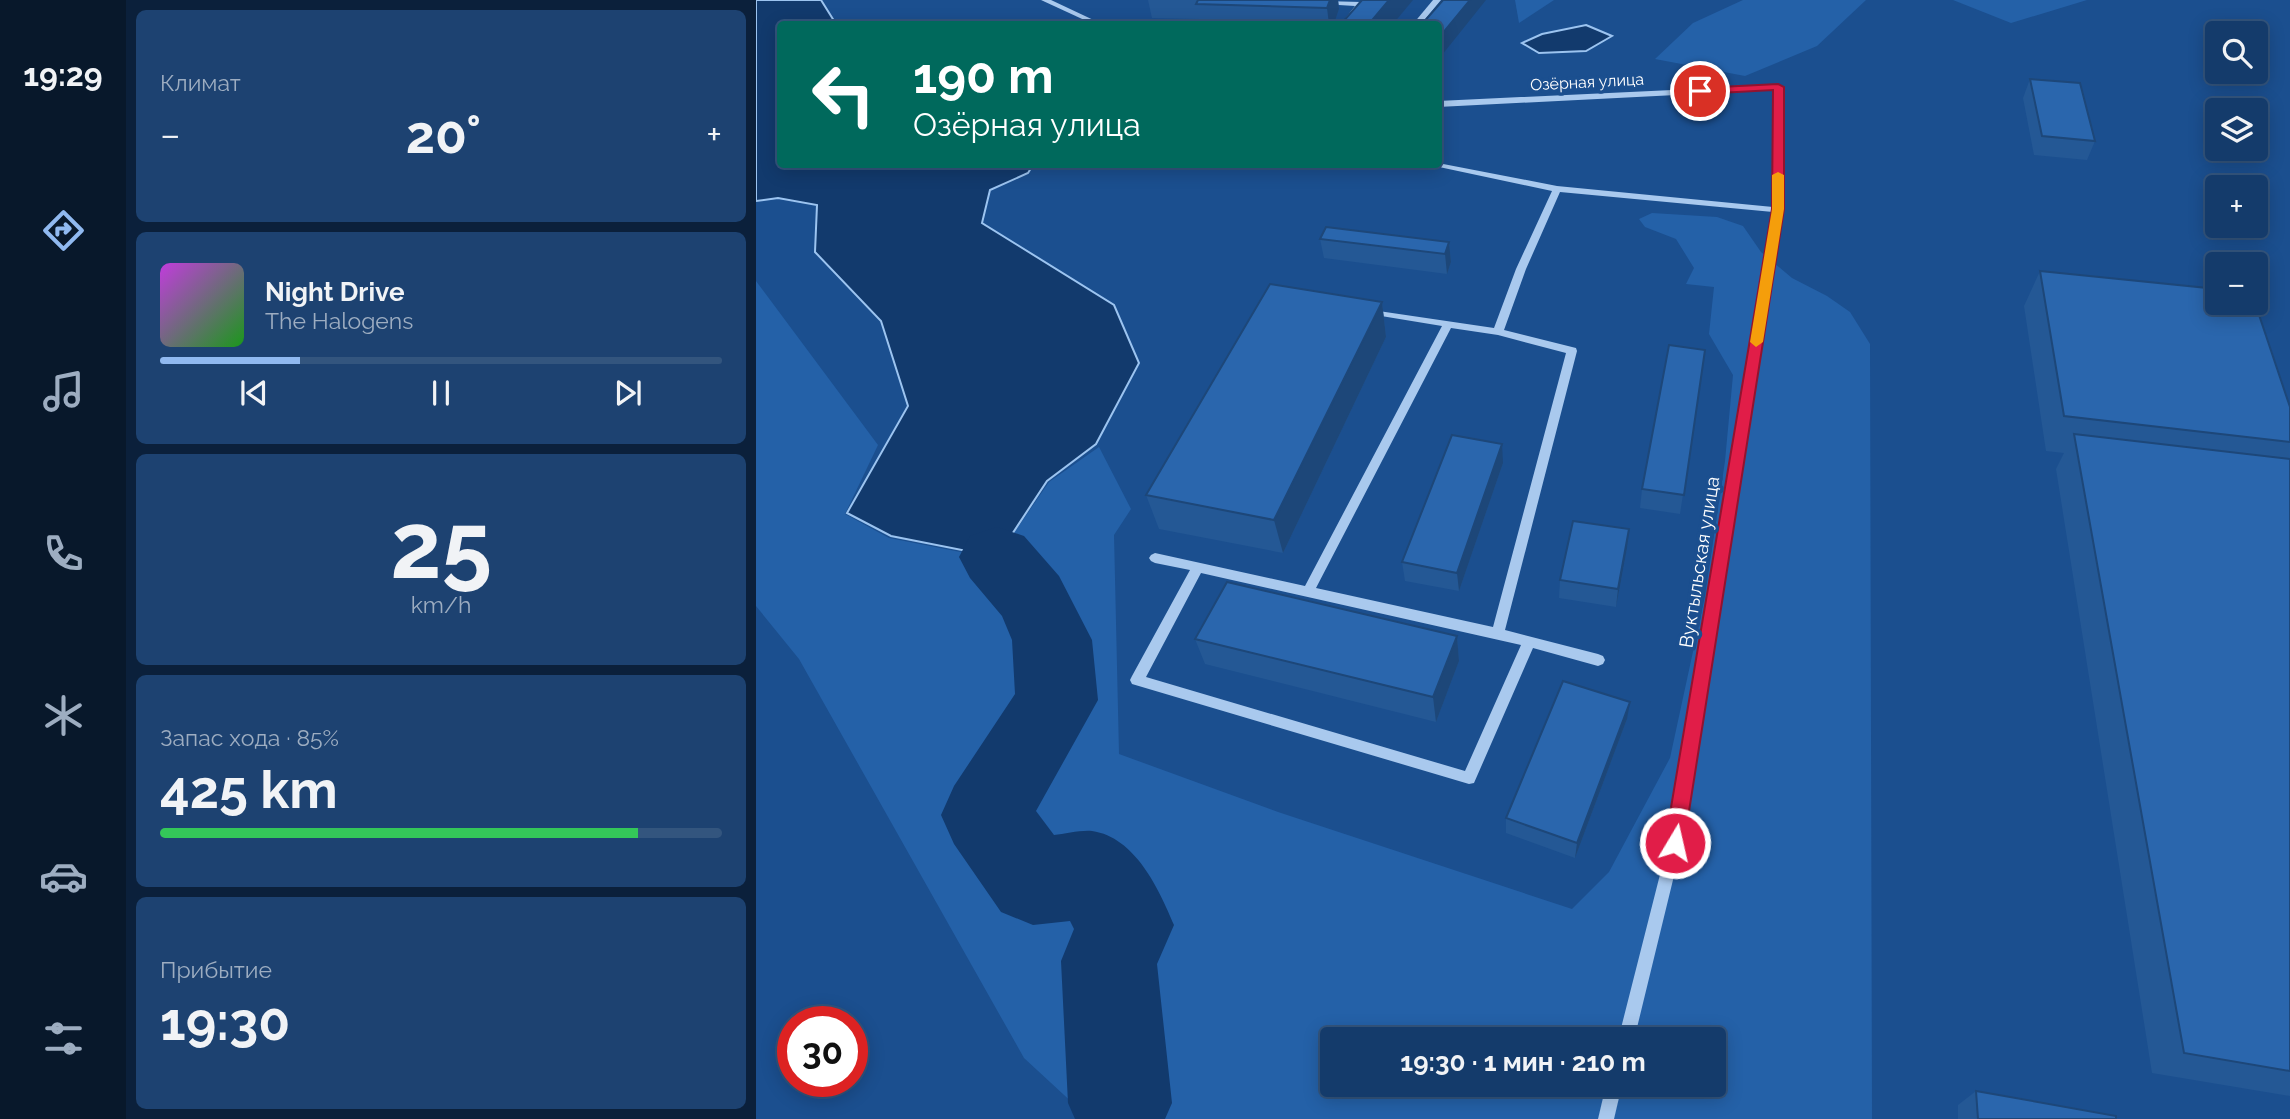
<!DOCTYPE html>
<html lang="ru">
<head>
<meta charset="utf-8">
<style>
	body { margin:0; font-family:Raleway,sans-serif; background:#1d4271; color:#f1f3f6; height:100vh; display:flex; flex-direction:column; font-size:26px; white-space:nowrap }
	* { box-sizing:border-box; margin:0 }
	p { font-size:23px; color:#9dadc1 }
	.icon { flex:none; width:38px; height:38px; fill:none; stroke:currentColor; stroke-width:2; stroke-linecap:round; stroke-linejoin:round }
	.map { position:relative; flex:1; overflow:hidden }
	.details { display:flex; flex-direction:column; gap:10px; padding:10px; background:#0b203b; width:630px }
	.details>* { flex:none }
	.banner { position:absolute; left:21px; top:21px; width:665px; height:147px; border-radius:7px; box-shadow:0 4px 18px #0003,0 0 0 2px #33557e; background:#00695c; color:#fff; overflow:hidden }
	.buttons { position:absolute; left:1449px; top:21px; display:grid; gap:14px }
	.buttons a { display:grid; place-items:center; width:63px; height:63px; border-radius:7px; background:#143b6b; box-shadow:0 4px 18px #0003,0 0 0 2px #33557e; font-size:35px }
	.speed { position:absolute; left:21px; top:1006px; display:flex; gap:14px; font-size:35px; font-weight:700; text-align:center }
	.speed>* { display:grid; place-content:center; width:91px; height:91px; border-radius:50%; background:#143b6b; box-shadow:0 4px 18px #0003,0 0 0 2px #33557e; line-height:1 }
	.speed .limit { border:10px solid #d22; background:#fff; color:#111 }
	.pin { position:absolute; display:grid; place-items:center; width:60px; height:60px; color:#fff; margin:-30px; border:4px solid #fff; border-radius:50%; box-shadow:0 2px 7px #0007 }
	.me { position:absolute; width:77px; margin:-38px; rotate:9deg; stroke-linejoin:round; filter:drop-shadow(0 0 5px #0008) }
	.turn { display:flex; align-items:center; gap:24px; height:147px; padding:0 21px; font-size:32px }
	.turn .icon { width:91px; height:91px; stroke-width:2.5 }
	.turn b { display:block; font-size:49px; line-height:60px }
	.big { font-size:52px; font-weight:700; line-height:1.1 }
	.details .card { flex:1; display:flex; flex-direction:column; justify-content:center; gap:10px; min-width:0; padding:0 24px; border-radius:10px; background:#1d4271 }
	.details .dial { align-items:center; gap:0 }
	.dial b { font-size:91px; line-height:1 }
	.song { display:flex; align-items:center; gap:21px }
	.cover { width:84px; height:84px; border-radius:10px; background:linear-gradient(135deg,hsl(290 70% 55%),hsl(120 70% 35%)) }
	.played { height:7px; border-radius:4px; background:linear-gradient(90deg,#90b9f0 25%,#33557e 25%) }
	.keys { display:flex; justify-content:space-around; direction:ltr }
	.heat { display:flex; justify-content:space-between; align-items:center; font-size:38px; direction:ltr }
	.charge { height:10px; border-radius:5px; background:linear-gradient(90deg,#34c759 85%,#33557e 0) }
	.trip { position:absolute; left:564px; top:1027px; width:406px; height:70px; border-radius:7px; background:#143b6b; box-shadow:0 4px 18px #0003,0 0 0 2px #33557e; font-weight:700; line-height:70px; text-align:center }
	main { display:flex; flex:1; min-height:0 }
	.menu { display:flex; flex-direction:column; width:126px; justify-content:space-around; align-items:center; background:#08182b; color:#9dadc1 }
	.menu .icon { width:49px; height:49px }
	.menu .current { color:#90b9f0 }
	.menu b { font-size:32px; color:#f1f3f6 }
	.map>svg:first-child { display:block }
	.green { fill:#2461a8; fill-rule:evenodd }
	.water { fill:#123a6d; stroke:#9cc4f0; stroke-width:2 }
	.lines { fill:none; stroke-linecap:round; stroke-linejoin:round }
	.river { fill:#123a6d; fill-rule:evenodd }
	.minor { fill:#a9c9ee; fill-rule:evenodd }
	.wall { fill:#245895 }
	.shaded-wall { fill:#1d4779 }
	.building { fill:#2a66ad; stroke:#1d4779; stroke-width:2 }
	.route { fill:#e11d48; stroke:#92132f; stroke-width:2 }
	.slow { fill:#f59e0b }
	.labels { text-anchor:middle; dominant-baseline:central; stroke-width:7; stroke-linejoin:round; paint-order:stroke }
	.far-street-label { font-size:16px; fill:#fff; stroke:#1b4f8f }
	.street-label { font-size:19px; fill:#fff; stroke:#1b4f8f }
</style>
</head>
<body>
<main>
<nav class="menu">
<b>19:29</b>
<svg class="icon current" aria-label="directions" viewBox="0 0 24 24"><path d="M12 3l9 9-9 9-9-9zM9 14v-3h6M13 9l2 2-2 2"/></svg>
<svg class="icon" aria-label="music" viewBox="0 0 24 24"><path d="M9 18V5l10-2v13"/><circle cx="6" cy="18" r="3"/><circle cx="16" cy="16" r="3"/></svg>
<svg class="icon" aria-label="phone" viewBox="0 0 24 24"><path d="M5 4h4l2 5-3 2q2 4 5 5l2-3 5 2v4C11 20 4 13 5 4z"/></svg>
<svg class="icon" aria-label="climate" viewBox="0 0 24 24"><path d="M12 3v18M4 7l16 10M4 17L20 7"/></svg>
<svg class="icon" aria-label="car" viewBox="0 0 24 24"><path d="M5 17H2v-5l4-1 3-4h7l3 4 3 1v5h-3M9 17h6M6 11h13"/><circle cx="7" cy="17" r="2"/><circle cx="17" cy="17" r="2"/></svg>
<svg class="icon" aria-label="filters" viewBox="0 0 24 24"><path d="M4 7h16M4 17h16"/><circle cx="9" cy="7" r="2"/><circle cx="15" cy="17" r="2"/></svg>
</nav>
<section class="details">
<div class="card"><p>Климат</p>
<div class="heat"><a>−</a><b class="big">20°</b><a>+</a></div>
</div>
<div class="card">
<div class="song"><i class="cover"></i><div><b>Night Drive</b><p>The Halogens</p></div></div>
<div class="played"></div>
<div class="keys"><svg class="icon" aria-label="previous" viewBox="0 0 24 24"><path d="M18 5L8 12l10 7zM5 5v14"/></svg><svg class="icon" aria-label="pause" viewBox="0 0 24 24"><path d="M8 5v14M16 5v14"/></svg><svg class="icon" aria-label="next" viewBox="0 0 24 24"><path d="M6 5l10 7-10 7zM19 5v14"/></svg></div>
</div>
<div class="card dial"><b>25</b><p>km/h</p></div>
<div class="card"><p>Запас хода · 85%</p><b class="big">425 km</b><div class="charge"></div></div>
<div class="card"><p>Прибытие</p><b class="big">19:30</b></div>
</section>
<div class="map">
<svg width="1534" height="1119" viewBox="0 0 1534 1119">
	<rect width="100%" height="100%" fill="#1b4f8f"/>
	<g class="green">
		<path d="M 759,0 L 798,0 L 763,23 Z"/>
		<path d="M 987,0 L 1110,0 L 1061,46 L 989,76 L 899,59 L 937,23 Z"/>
		<path d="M 1197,0 L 1331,0 L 1255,23 Z"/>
		<path d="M 896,213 L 961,217 L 987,226 L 1005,252 L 1036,278 L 1071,296 L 1094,312 L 1114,344 L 1116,1119 L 334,1119 L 268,1058 L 43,659 L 0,606 L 0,281 L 122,445 L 89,514 L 133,538 L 240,559 L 293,482 L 343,447 L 375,509 L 358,535 L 363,754 L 522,812 L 816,909 L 853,872 L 914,758 L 949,596 L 969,461 L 977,375 L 953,334 L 958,287 L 930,284 L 938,268 L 920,239 L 889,227 L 883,219 ZM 576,1040 L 957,1040 L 957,1085 L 576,1085 Z"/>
	</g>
	<g class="water">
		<path d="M 0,0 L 65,0 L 80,24 L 24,24 L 24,164 L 277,165 L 272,173 L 234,190 L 226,223 L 358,305 L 383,363 L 340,444 L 291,481 L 241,557 L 135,536 L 91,513 L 152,406 L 125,321 L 59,252 L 61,205 L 22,198 L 0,201 Z"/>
		<path d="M 830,25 L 856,36 L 830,51 L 783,53 L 766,43 L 786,34 Z"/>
	</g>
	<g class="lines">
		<path class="river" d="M 241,527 L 268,536 L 303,576 L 336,640 L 342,700 L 280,811 L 298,835 C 309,834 324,830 336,831 C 379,837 403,889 418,925 L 401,964 L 416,1103 L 409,1119 L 319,1119 L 312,1103 L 305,961 L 318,929 L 314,921 L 277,925 L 245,912 L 198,844 L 185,815 L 198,786 L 259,694 L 256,640 L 246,616 L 214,578 L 203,557 L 214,536 Z"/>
		<g class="minor">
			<path d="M 285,0 L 295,0 L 346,24 L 337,24 Z"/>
			<path d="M 530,0 L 605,2 L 609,4 L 593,24 L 585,24 L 599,6 L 534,2 Z"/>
			<path d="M 677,0 L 685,0 L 665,24 L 657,24 Z"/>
			<path d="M 1022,85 L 1026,87 L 1027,210 L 926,843 L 878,1040 L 862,1040 L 912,843 L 1017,212 L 804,192 L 770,269 L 748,330 L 820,348 L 821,351 L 749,630 L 842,654 L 847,656 L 849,660 L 847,664 L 842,666 L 777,648 L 718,783 L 713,784 L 376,684 L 374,680 L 376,676 L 434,570 L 399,563 L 395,561 L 393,558 L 395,555 L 399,553 L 549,586 L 686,326 L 613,314 L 608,311 L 609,309 L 738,328 L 760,269 L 796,191 L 669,164 L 682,163 L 801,186 L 1017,207 L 1018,90 L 682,107 L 682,101 ZM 695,328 L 742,335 L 810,353 L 737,627 L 560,588 ZM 445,573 L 765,645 L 709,771 L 390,677 Z"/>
			<path d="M 850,1085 L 866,1085 L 858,1119 L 842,1119 Z"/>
		</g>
	</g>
	<g class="wall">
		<path d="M 392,0 L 582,0 L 583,9 L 578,24 L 445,24 L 443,19 L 396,18 Z"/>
		<path d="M 1274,79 L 1339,141 L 1331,160 L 1278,155 L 1267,98 Z"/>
		<path d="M 564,239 L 693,242 L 695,262 L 691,274 L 568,258 Z"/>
		<path d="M 1284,271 L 1534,407 L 1534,1096 L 1396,1073 L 1300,469 L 1308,453 L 1290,451 L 1268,306 Z"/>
		<path d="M 626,302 L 630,337 L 527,553 L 403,529 L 390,495 Z"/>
		<path d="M 949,350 L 924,514 L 884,508 L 886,489 Z"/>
		<path d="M 747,463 L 703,591 L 649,581 L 646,562 Z"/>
		<path d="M 873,529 L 871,548 L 860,607 L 803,598 L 804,580 Z"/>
		<path d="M 701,636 L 703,661 L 680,722 L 449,664 L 439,639 Z"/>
		<path d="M 871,719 L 819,858 L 750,833 L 750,818 Z"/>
		<path d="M 1220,1091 L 1360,1119 L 1202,1119 L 1202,1105 Z"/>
	</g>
	<g class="shaded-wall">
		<path d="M 574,0 L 582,0 L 583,9 L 578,24 L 573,24 L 571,8 Z"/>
		<path d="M 633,0 L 657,0 L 637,24 L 613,24 Z"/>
		<path d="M 714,0 L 730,0 L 682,60 L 682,39 Z"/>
		<path d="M 693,242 L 695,262 L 691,274 L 689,254 Z"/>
		<path d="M 626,302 L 630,337 L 527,553 L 518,520 Z"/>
		<path d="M 746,444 L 747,463 L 703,591 L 701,573 Z"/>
		<path d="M 873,529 L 871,548 L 860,607 L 862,589 Z"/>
		<path d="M 701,636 L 703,661 L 680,722 L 677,697 Z"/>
		<path d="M 874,702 L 871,719 L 819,858 L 821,843 Z"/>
	</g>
	<g class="building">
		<path d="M 442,0 L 574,0 L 571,8 L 440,4 Z"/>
		<path d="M 606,0 L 633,0 L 613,24 L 585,24 Z"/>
		<path d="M 687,0 L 714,0 L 682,39 L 682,24 L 666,24 Z"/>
		<path d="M 1274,79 L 1324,83 L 1339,141 L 1286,136 Z"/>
		<path d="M 570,227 L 693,242 L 689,254 L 564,239 Z"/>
		<path d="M 1284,271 L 1461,289 L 1461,303 L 1499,303 L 1534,407 L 1534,442 L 1308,416 Z"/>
		<path d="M 514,284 L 626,302 L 518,520 L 390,495 Z"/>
		<path d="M 913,345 L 949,350 L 928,495 L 886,489 Z"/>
		<path d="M 1318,434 L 1534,459 L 1534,1071 L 1428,1053 Z"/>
		<path d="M 696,435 L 746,444 L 701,573 L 646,562 Z"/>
		<path d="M 817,521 L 873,529 L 862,589 L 804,580 Z"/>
		<path d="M 471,582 L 701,636 L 677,697 L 439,639 Z"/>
		<path d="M 807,681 L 874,702 L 821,843 L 750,818 Z"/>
		<path d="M 1220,1091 L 1360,1116 L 1360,1119 L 1222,1119 Z"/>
	</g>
	<path class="route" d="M 1022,84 L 1028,87 L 1028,209 L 928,843 L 925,849 L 919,852 L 912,849 L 909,843 L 1016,209 L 1017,90 L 944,94 L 938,91 L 944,88 Z"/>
	<path class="slow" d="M 1022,172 L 1028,175 L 1028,209 L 1007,342 L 1000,347 L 994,342 L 1016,209 L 1016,175 Z"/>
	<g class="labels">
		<g class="far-street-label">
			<text transform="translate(831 82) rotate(-3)">Озёрная улица</text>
		</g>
		<g class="street-label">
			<text transform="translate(943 562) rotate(-81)">Вуктыльская улица</text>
		</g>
	</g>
</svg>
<div class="buttons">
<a><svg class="icon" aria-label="search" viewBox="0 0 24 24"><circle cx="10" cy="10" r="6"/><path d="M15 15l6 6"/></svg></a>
<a><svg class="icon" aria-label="layers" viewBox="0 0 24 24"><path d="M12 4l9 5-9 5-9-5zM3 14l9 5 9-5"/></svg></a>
<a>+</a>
<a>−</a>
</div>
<div class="speed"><div class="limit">30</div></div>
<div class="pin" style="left:944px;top:91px;background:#d93025"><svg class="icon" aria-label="arrive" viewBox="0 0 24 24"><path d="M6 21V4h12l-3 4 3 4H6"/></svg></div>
<svg class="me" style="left:919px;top:843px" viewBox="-20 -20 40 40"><circle r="17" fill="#e11d48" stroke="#fff" stroke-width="3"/><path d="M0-11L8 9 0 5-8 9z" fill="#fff"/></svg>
<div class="trip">19:30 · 1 мин · 210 m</div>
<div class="banner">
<div class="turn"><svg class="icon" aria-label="left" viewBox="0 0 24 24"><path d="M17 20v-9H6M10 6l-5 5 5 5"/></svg><div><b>190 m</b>Озёрная улица</div></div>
</div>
</div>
</main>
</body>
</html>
